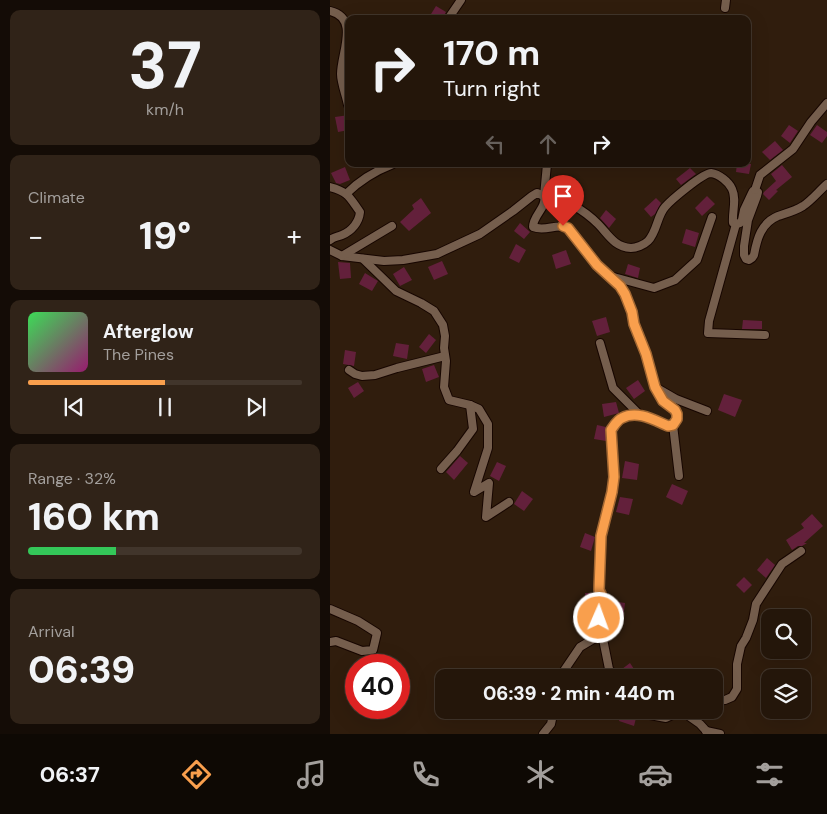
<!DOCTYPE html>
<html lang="en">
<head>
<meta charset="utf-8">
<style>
	body { margin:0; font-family:"DM Sans",sans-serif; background:#302318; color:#f1f3f6; height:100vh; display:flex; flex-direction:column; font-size:19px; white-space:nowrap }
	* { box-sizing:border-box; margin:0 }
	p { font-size:16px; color:#a39f9c }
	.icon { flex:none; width:28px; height:28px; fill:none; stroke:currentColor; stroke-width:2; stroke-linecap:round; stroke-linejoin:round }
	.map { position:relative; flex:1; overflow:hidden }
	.drawer { display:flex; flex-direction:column; gap:10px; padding:10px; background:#140c06; width:330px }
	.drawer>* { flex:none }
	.guide { position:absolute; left:15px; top:15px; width:406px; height:152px; border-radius:10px; box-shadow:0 5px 20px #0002,0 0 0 1px #41352b; background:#24160a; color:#f1f3f6; overflow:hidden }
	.controls { position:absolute; left:431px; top:609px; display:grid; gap:10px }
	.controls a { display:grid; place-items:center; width:50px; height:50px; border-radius:10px; background:#24160a; box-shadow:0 5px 20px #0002,0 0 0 1px #41352b; font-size:25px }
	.speed { position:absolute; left:15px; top:654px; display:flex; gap:10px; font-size:25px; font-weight:700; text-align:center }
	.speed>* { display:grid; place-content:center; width:65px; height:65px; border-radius:50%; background:#24160a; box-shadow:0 5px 20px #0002,0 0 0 1px #41352b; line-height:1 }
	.speed .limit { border:8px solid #d22; background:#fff; color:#111 }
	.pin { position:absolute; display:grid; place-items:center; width:42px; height:42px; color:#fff; margin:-51px -21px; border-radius:50% 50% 50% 0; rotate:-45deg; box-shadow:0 0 5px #0007 }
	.pin .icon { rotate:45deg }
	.me { position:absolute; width:55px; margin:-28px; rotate:2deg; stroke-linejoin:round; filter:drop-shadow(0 0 4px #0008) }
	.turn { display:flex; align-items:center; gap:18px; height:105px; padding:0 15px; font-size:22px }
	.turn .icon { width:65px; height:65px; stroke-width:2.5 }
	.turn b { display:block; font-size:35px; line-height:42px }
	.lanes { display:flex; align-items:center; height:48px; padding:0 15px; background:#0003; justify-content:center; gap:25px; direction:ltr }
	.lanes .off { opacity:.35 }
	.big { font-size:38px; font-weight:800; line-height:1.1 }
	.drawer .widget { flex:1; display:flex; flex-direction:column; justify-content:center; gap:8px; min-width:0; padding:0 18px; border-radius:10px; background:#302318 }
	.drawer .dial { align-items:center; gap:0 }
	.dial b { font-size:65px; line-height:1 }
	.song { display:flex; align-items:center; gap:15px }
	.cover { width:60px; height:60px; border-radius:8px; background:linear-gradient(135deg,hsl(130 70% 55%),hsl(320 70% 35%)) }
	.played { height:5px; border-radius:2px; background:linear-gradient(90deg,#f99f4d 50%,#41352b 50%) }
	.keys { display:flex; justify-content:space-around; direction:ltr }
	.heat { display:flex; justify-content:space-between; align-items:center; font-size:28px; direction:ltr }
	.charge { height:8px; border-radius:4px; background:linear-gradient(90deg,#34c759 32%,#41352b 0) }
	.trip { position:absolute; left:105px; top:669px; width:288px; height:50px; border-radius:10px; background:#24160a; box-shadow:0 5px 20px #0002,0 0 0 1px #41352b; font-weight:800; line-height:50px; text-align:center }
	.tab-bar { display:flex; height:80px; justify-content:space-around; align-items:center; background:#0e0904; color:#a39f9c }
	.tab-bar .icon { width:35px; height:35px }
	.tab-bar .current { color:#f99f4d }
	.tab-bar b { font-size:22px; color:#f1f3f6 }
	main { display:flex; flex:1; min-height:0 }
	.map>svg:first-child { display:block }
	.building { fill:#63203b }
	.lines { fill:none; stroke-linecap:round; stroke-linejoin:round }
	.minor-casing { stroke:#170600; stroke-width:10 }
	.minor { stroke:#755e4d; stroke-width:8 }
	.route-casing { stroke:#a26732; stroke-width:12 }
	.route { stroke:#f99f4d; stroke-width:9 }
</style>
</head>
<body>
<main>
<section class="drawer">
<div class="widget dial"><b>37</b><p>km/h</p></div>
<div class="widget"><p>Climate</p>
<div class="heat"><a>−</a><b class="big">19°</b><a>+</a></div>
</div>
<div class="widget">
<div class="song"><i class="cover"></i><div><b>Afterglow</b><p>The Pines</p></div></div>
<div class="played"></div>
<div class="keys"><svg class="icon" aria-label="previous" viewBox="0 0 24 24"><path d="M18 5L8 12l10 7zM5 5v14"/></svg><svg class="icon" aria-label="pause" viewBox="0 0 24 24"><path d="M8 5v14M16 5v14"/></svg><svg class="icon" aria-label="next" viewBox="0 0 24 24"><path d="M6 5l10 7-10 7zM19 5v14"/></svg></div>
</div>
<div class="widget"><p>Range · 32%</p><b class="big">160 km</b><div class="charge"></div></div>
<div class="widget"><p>Arrival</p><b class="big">06:39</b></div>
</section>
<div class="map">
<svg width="497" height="734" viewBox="0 0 497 734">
	<rect width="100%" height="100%" fill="#301d0d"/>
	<g class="building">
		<path d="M 106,6 L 116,12 L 112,19 L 98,19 Z"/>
		<path d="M 19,115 L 19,130 L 8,132 L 5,117 Z"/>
		<path d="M 459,125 L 468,131 L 460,143 L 451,136 Z"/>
		<path d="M 487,125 L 497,132 L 497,136 L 492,143 L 480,135 Z"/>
		<path d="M 445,141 L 453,150 L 440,160 L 432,152 Z"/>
		<path d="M 407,164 L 421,164 L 419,174 L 406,172 Z"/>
		<path d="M 452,165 L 462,177 L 446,190 L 448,191 L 439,200 L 433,194 L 434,192 L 446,181 L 441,174 Z"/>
		<path d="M 15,167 L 20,180 L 10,184 L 6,183 L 1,173 Z"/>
		<path d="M 360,168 L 366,174 L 351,185 L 346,179 Z"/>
		<path d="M 377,196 L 385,204 L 372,216 L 365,208 Z"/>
		<path d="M 91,198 L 101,213 L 79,231 L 70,222 L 84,209 L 82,205 Z"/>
		<path d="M 326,198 L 331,203 L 325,214 L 321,217 L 314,209 Z"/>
		<path d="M 276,210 L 286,219 L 279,228 L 270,218 Z"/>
		<path d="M 190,223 L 200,232 L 194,239 L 184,231 Z"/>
		<path d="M 356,229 L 369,233 L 365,247 L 352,243 Z"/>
		<path d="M 186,244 L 196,250 L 189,263 L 179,258 Z"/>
		<path d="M 236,250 L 241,264 L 226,269 L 222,255 Z"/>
		<path d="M 112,261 L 118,274 L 104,280 L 98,267 Z"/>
		<path d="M 8,262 L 20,263 L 21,278 L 10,279 Z"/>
		<path d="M 298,264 L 310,268 L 308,278 L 295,274 Z"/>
		<path d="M 74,267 L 82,280 L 70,286 L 63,274 Z"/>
		<path d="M 35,273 L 48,281 L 42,291 L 29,284 Z"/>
		<path d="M 276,317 L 280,332 L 267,336 L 262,321 Z"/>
		<path d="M 413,320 L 432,321 L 432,329 L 412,329 Z"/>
		<path d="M 99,334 L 106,340 L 96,353 L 89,347 Z"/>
		<path d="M 66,343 L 79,345 L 77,359 L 63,356 Z"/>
		<path d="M 15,350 L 26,352 L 24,366 L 13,364 Z"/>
		<path d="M 104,365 L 109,377 L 96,382 L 92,369 Z"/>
		<path d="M 308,380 L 315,391 L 304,399 L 296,388 Z"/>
		<path d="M 28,382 L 34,391 L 24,398 L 18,388 Z"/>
		<path d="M 394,394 L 412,400 L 405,417 L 388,410 Z"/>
		<path d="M 286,402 L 289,413 L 274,417 L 272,404 Z"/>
		<path d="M 267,425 L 276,427 L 276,441 L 264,439 Z"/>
		<path d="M 130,456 L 138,463 L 124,480 L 116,472 Z"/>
		<path d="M 295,461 L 309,464 L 307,480 L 292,478 Z"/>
		<path d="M 167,462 L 176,466 L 169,481 L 160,476 Z"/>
		<path d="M 342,484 L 358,491 L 352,505 L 336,497 Z"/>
		<path d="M 192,491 L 203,499 L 194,511 L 184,504 Z"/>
		<path d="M 290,497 L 303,499 L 299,515 L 286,512 Z"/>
		<path d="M 482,514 L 493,526 L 474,543 L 477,543 L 472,546 L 468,546 L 462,550 L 456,540 L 474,528 L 471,524 Z"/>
		<path d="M 255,533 L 265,537 L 261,551 L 250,547 Z"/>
		<path d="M 437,558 L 445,565 L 436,578 L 427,570 Z"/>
		<path d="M 414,577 L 422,585 L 414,593 L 406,585 Z"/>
		<path d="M 255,593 L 264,593 L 265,597 L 264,610 L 256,610 Z"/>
		<path d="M 282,601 L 295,603 L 293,619 L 280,617 Z"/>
		<path d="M 300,663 L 310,678 L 292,678 L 291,676 L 288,672 Z"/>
		<path d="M 291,712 L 306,718 L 304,726 L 289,721 Z"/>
	</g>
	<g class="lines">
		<defs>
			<g id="minor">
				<path d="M 395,8 L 396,0"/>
				<path d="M 0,11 C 30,18 11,53 11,74 C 11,83 16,95 18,105"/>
				<path d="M 118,19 L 131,0"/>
				<path d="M 217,164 L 214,196 C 234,198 254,210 268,224 C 278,234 284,247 301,248 C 306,248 314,245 318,241 C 327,232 327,216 335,207 C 341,200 373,173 381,173 C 389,174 399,182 402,189 C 407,200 402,211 403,223 L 406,224 L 410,223 L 412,220 L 414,210 L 422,193 L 423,191 L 426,191 L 428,192 L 427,196 L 418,220 L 414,246 L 414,255 L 416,259 L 419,260 L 422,258 L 424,255 C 427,239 431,223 448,216 C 457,213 465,211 473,206 C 482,200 489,191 497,184"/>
				<path d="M 0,187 C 19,192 19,197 30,212 C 29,222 22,231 12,235 C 7,237 4,237 0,240"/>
				<path d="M 425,190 L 430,175 L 463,149 L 481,122 L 497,103"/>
				<path d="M 16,194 C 30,180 45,171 63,164"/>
				<path d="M 406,224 L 379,321 L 378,333 L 435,335"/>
				<path d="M 0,250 L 12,256 L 54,261 L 73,260 L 107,254 L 150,234 L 183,211 L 202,196 L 207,193 L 214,196 C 217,208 203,215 203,227 C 215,232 227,223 238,228 L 267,265 L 290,286 L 295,294 L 302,312 L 304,324 L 316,354 L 325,387 L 333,401 L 345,410 L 347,414 L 347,419 L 343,425 L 338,426 C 324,420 307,410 292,418 C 287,420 284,426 281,430 L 284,477 L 283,492 L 271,536 L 269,590 L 271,595 L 269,618 L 272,634 L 279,669 L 286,678"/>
				<path d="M 12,256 L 62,226"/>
				<path d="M 33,259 L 66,291 L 91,303 L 104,311 L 113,325 L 115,336 L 114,348 L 116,361 L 114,387 L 119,400 L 140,405 L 149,409 L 158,424 L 158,448 L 144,492 L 159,483 L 156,517 L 179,502"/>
				<path d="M 280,276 L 324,288 L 345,280 L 367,260 L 382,217"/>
				<path d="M 270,343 L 283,388 L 310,415"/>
				<path d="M 19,370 L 25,374 L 32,376 L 45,375 L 67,368 L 115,356"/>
				<path d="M 327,388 L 346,399 L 377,411"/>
				<path d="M 343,425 L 349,476"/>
				<path d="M 111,469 L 127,451 L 143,429 L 140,405"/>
				<path d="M 0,609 L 28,621 L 47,633 L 43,650 L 32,651 L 6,641 L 0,642"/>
				<path d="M 229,678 L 250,647 L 272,634"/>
				<path d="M 384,701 L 395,700 L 402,697 L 407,689 L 407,664 L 411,646 L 416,638 L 423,620 L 426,604 L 452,564 L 471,551"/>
				<path d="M 300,710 L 304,712 L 336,718 L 353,710"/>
				<path d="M 350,710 L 370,724 L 379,734"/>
				<path d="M 376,731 L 390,734"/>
				<path d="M 213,734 L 221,724 L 224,710"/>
			</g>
		</defs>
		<use href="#minor" class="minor-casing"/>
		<use href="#minor" class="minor"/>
	</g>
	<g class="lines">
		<defs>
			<path id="route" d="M 233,226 L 238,228 L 267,265 L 290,286 L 295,294 L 302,312 L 304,324 L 316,354 L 325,387 L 333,401 L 345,410 L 347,414 L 347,419 L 343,425 L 338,426 C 324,420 307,410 292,418 C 287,420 284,426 281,430 L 284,477 L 282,492 L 271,536 L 269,590 L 271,594 L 269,618"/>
		</defs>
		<use href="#route" class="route-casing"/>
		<use href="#route" class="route"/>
	</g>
</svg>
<div class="controls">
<a><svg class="icon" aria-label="search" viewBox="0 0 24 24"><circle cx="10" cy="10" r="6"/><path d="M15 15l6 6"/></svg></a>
<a><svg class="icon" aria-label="layers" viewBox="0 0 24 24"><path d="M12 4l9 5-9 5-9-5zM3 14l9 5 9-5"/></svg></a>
</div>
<div class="speed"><div class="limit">40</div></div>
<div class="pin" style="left:233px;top:226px;background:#d93025"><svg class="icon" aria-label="arrive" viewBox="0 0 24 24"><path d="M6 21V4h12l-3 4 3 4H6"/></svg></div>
<svg class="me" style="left:269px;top:618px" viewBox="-20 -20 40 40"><circle r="17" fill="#f99f4d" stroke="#fff" stroke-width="3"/><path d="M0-11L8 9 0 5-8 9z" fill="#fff"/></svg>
<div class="trip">06:39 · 2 min · 440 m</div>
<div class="guide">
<div class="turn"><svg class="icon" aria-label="right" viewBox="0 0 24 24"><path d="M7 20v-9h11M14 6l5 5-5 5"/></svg><div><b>170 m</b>Turn right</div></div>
<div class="lanes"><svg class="icon off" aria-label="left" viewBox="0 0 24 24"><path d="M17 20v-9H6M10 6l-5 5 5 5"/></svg><svg class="icon off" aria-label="ahead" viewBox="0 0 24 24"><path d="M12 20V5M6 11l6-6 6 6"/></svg><svg class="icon" aria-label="right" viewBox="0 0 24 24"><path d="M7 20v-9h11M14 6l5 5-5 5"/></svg></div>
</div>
</div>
</main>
<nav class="tab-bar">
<b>06:37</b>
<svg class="icon current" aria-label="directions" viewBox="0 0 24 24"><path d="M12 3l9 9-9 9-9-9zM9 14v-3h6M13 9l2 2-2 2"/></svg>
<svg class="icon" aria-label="music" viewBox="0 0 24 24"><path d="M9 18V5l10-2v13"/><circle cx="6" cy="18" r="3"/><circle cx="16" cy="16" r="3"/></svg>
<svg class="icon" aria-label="phone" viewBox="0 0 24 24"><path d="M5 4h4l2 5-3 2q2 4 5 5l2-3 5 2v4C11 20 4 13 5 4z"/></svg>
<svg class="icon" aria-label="climate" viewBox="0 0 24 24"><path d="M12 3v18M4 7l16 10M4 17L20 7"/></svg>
<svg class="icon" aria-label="car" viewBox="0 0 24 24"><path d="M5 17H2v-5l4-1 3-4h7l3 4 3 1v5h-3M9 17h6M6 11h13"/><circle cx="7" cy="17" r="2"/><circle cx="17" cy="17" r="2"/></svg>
<svg class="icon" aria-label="filters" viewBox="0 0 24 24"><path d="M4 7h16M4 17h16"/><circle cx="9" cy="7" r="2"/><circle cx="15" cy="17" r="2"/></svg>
</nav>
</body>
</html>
